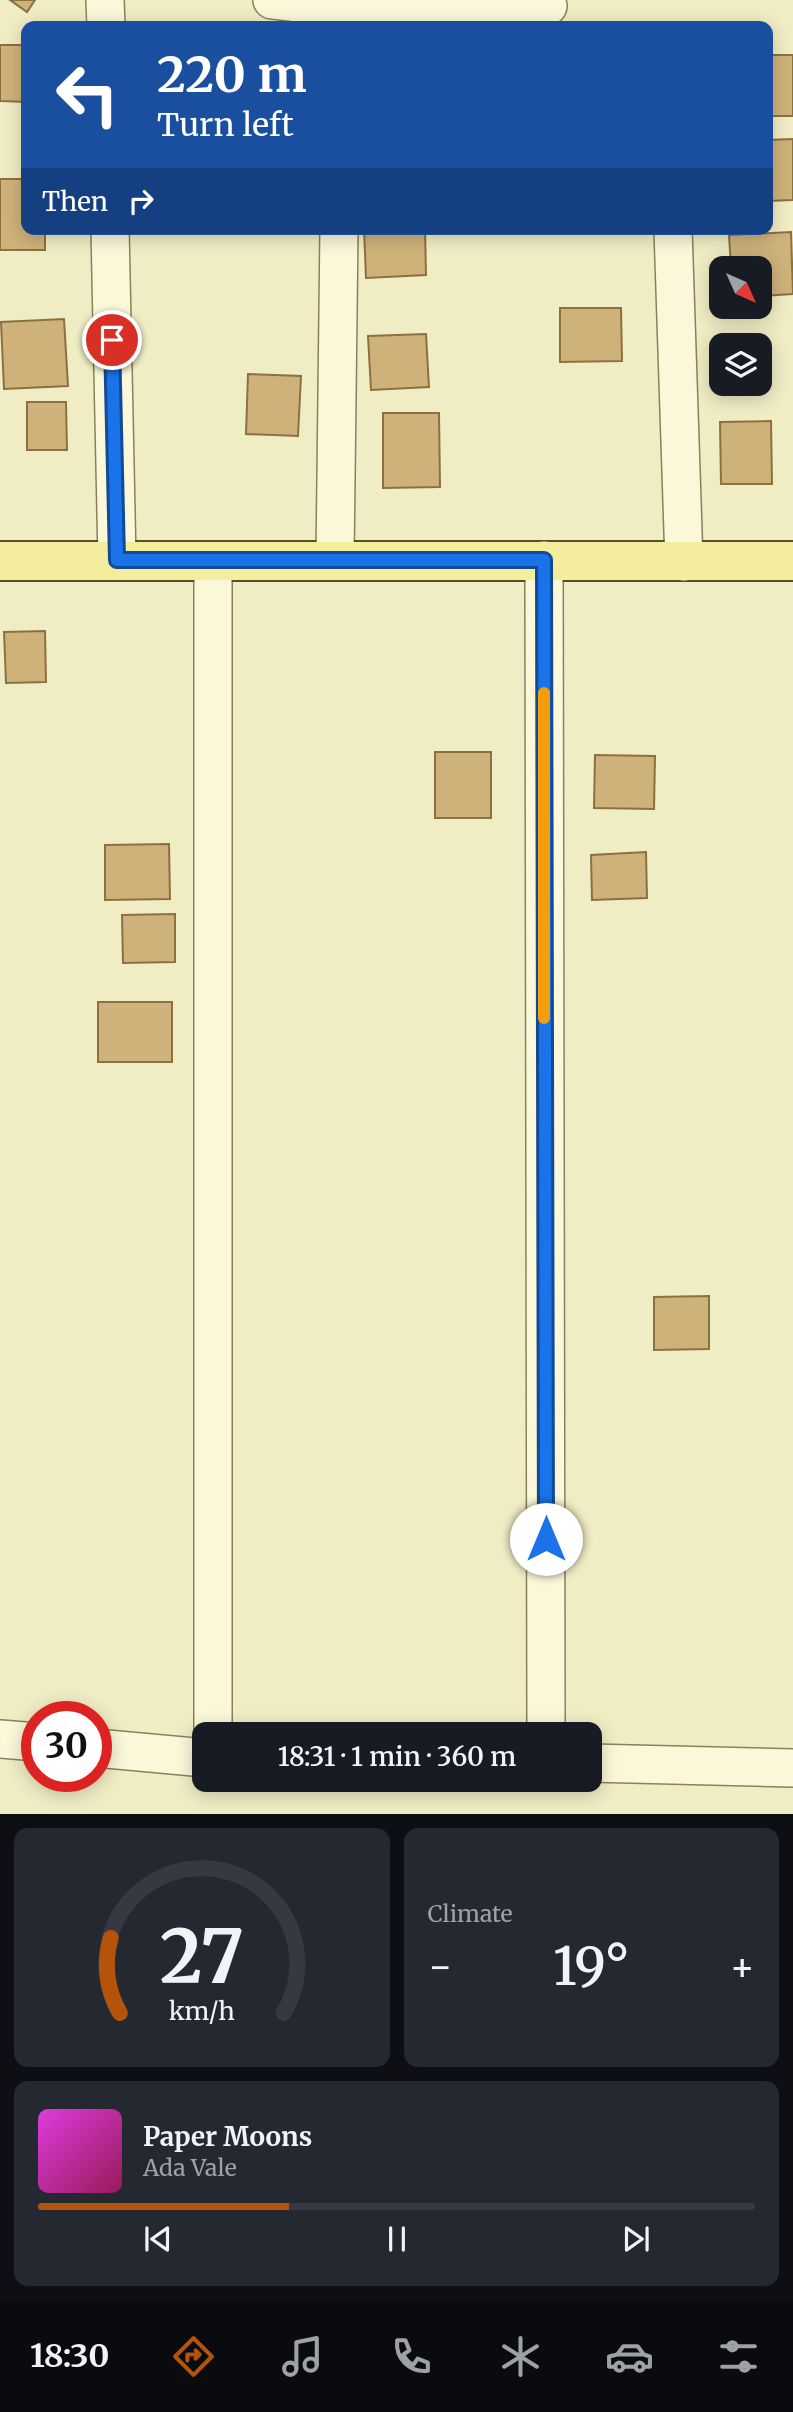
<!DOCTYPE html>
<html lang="en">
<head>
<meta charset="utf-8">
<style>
	body { margin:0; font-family:Merriweather,serif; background:#242831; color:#f1f3f6; height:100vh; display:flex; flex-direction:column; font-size:26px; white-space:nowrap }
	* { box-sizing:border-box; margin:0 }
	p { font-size:23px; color:#9ea1a6 }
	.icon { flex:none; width:38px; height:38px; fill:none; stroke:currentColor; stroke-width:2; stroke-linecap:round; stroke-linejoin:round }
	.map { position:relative; height:1814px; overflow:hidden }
	.drawer { display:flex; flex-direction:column; gap:14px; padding:14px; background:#0d0f14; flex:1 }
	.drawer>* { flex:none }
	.banner { position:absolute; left:21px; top:21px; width:752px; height:214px; border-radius:14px; box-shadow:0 4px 18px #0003; background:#1a4fa0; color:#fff; overflow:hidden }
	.needle { width:46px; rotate:135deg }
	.buttons { position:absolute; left:709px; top:256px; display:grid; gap:14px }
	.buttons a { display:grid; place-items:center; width:63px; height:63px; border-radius:14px; background:#171b24; box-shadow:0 4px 18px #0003; font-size:35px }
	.speed { position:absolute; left:21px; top:1701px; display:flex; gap:14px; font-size:35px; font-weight:700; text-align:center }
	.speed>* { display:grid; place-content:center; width:91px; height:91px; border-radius:50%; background:#171b24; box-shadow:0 4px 18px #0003; line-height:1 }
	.speed .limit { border:10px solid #d22; background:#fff; color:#111 }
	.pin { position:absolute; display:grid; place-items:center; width:60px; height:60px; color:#fff; margin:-30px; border:4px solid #fff; border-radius:50%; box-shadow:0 2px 7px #0007 }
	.me { position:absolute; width:77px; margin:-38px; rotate:0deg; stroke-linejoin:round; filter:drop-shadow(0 0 5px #0008) }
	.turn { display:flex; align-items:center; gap:24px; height:147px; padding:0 21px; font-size:32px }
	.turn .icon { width:91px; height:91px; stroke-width:2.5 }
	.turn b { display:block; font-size:49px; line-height:60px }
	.then { display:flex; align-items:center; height:66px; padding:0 21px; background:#0003; gap:14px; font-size:26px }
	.big { font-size:52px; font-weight:600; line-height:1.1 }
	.drawer .card { flex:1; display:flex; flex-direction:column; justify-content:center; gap:10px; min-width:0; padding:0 24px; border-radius:14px; background:#242831 }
	.drawer .dial { align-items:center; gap:0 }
	.dial svg { height:182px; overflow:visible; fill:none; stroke:#363941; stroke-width:7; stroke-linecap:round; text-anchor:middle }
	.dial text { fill:#f1f3f6; stroke:none }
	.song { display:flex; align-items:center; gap:21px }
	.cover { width:84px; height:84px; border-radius:10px; background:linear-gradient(135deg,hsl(300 70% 55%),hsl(330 70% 35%)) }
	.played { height:7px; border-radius:4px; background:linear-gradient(90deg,#b45309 35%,#363941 35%) }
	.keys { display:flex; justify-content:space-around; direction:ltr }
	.heat { display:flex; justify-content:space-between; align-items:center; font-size:38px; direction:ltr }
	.drawer .tiles { flex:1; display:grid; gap:14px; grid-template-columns:1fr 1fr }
	.card:last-child { grid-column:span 2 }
	.trip { position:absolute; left:192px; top:1722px; width:410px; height:70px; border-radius:14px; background:#171b24; box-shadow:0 4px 18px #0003; font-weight:600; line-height:70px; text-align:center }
	.tab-bar { display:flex; height:112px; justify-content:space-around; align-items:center; background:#090b0e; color:#9ea1a6 }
	.tab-bar .icon { width:49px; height:49px }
	.tab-bar .selected { color:#b45309 }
	.tab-bar b { font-size:32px; color:#f1f3f6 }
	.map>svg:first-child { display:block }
	.building { fill:#cfb27a; stroke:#8b7040; stroke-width:2 }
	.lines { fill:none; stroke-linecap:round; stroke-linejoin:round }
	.minor-casing { stroke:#8b805b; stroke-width:40 }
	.major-casing { stroke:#594d2f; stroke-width:42 }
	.minor { stroke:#faf8d9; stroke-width:37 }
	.major { stroke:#f3ed9d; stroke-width:38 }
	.route-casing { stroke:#114b97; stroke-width:18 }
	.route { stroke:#1a73e8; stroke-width:12 }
	.slow { stroke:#f59e0b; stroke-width:12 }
</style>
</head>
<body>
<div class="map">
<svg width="793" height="1814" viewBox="0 0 793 1814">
	<rect width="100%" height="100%" fill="#f0edc5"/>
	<g class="building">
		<path d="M 10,0 L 35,0 L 27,12 Z"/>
		<path d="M 0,45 L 26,45 L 26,102 L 0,101 Z"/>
		<rect x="768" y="55" width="25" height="61"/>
		<path d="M 793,139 L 793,200 L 768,201 L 768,140 Z"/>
		<path d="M 0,179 L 26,179 L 26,229 L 45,229 L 45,250 L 0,250 Z"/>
		<path d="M 364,229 L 425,229 L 426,275 L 366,278 Z"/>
		<path d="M 791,232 L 793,294 L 760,296 L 760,268 L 731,268 L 729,235 Z"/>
		<path d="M 560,308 L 621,308 L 622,361 L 560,362 Z"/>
		<path d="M 64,319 L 68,386 L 4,389 L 1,322 Z"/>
		<path d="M 426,334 L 429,387 L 371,390 L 368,336 Z"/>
		<path d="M 248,374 L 301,376 L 298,436 L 246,434 Z"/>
		<path d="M 27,402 L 66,402 L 67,450 L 27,450 Z"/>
		<path d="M 383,413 L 439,413 L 440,487 L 383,488 Z"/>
		<path d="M 771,421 L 772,484 L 721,484 L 720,422 Z"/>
		<path d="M 45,631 L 46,682 L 6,683 L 4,632 Z"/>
		<rect x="435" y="752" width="56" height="66"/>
		<path d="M 595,755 L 655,756 L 654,809 L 594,808 Z"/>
		<path d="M 169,844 L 170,899 L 105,900 L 105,845 Z"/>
		<path d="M 646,852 L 647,898 L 592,900 L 591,855 Z"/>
		<path d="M 175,914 L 175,962 L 123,963 L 122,915 Z"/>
		<rect x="98" y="1002" width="74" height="60"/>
		<path d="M 709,1296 L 709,1349 L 654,1350 L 654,1297 Z"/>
	</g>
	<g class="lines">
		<defs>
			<g id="minor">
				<path d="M 105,0 L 106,26"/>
				<path d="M 272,0 L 372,12 L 548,6"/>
				<path d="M 110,229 L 117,560"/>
				<path d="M 673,229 L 684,562"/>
				<path d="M 335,560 L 339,229"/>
				<path d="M 544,560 L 546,1734"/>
				<path d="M 213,1734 L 213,561"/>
				<path d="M 0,1739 L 37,1742"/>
				<path d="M 96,1748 L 205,1758"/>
				<path d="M 590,1763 L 793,1768"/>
			</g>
			<path id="major" d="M 0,561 L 793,561"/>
		</defs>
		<use href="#minor" class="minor-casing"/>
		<use href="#major" class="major-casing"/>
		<use href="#minor" class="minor"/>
		<use href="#major" class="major"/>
	</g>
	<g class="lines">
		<defs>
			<path id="route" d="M 112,340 L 117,560 L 544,560 L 546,1539"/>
		</defs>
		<use href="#route" class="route-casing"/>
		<use href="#route" class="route"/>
		<path class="slow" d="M 544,693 L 544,1018"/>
	</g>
</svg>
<div class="buttons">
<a><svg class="needle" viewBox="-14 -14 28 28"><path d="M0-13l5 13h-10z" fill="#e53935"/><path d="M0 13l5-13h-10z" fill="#9ea1a6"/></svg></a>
<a><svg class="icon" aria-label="layers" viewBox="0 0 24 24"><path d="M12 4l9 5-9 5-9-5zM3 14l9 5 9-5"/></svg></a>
</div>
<div class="speed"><div class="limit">30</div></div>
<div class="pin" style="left:112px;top:340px;background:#d93025"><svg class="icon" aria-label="arrive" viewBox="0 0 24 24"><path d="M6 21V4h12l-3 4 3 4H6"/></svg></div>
<svg class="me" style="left:546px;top:1539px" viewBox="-20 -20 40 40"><circle r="19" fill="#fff"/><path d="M0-13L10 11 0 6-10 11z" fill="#1a73e8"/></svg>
<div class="trip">18:31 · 1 min · 360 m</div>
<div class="banner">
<div class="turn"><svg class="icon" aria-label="left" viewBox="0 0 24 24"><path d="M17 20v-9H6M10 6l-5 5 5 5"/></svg><div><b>220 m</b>Turn left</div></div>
<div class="then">Then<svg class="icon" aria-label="right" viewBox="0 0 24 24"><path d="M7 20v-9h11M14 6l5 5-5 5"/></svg></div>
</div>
</div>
<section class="drawer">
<div class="tiles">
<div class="card dial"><svg viewBox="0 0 100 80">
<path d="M14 69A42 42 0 1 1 86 69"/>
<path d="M14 69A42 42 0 0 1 10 36" stroke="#b45309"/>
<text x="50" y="56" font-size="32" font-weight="700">27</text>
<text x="50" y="72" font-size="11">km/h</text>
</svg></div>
<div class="card"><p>Climate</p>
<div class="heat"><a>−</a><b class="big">19°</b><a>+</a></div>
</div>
<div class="card">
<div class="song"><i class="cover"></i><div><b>Paper Moons</b><p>Ada Vale</p></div></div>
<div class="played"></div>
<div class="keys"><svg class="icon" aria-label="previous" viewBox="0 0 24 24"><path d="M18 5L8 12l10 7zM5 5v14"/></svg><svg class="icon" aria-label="pause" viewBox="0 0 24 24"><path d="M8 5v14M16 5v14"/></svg><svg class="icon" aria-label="next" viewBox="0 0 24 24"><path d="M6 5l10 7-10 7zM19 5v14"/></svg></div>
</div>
</div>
</section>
<nav class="tab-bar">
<b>18:30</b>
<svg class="icon selected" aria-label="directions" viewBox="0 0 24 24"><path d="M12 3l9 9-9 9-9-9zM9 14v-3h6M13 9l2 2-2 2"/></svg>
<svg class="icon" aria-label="music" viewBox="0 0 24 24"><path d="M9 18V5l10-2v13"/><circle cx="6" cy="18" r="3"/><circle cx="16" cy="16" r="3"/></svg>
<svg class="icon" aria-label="phone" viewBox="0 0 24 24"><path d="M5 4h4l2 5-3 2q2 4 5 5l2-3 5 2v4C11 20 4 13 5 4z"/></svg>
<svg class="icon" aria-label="climate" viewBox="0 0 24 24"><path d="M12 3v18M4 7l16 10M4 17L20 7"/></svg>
<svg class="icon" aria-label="car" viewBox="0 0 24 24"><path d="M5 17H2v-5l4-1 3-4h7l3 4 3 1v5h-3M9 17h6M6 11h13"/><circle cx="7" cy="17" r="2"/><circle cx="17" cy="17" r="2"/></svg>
<svg class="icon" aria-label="filters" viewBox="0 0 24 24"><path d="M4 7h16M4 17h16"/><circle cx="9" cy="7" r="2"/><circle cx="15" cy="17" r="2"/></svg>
</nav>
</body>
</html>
